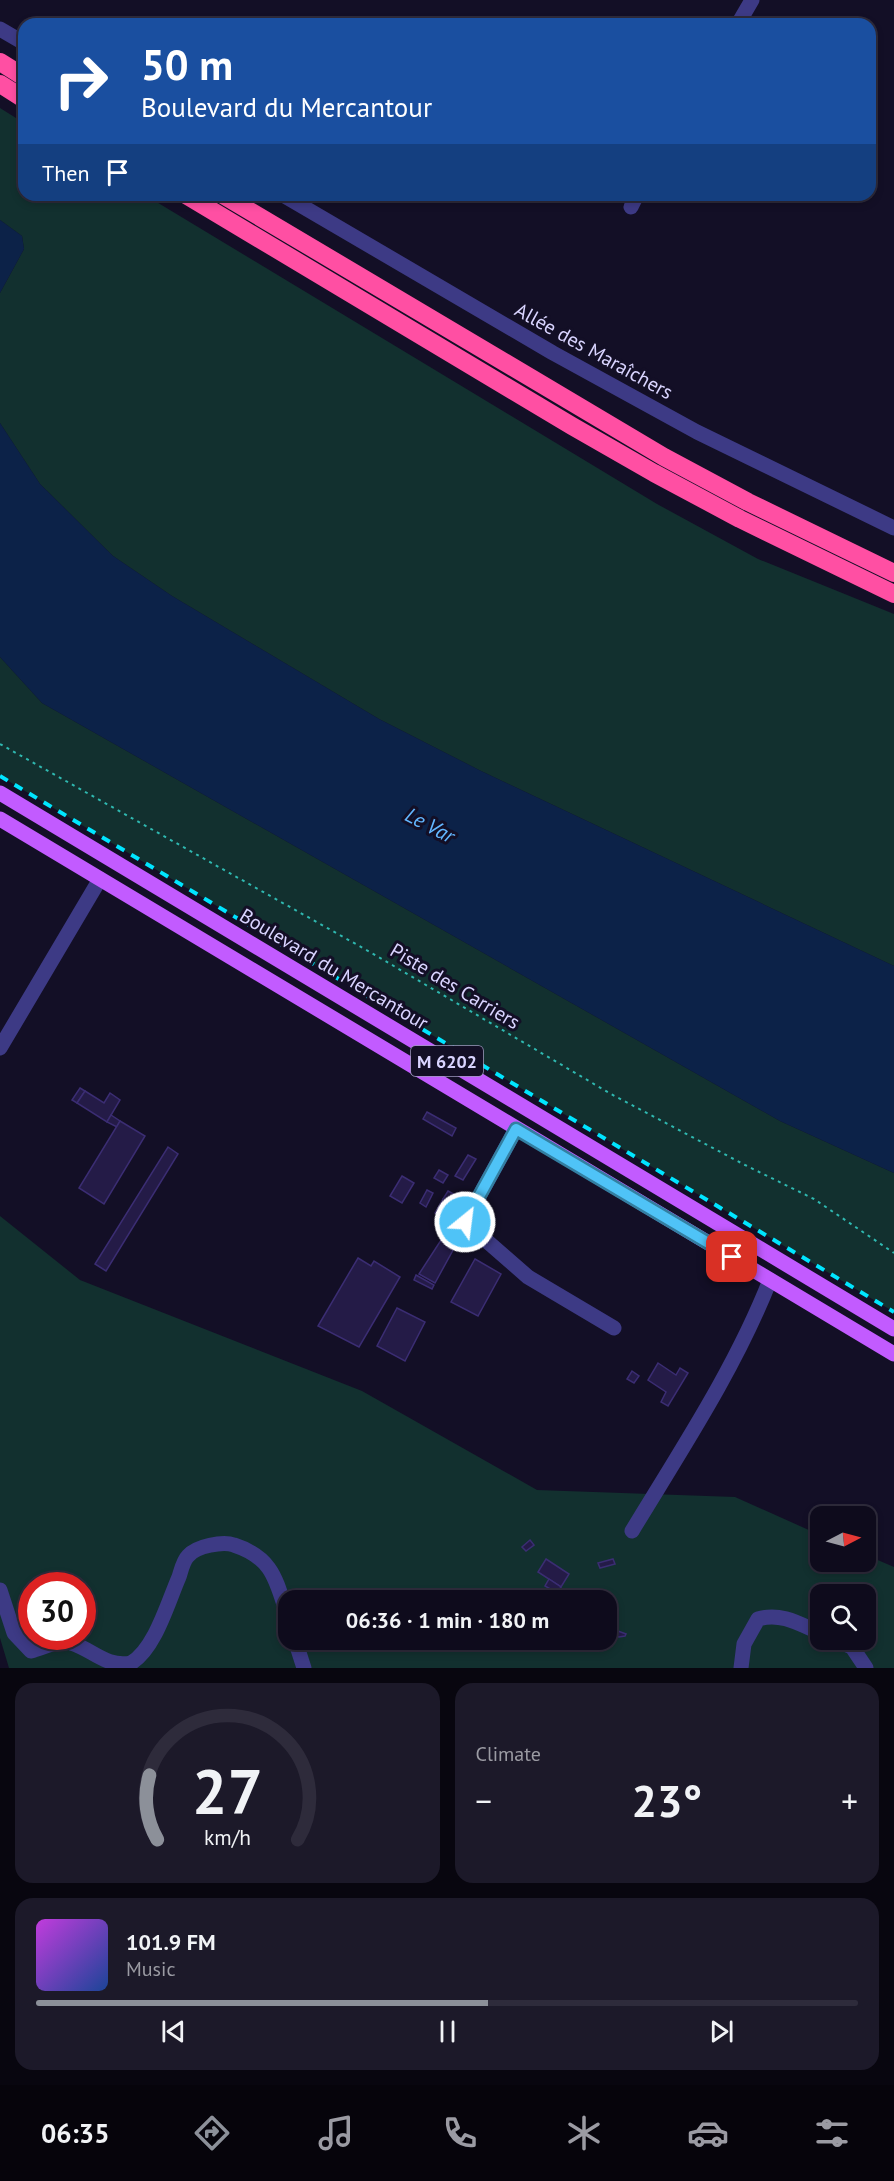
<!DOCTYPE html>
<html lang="en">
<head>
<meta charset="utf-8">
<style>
	body { margin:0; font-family:"PT Sans",sans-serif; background:#1c1929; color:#f1f3f6; height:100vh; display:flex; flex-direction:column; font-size:22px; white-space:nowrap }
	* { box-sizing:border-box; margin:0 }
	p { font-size:20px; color:#9b9ba3 }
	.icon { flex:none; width:33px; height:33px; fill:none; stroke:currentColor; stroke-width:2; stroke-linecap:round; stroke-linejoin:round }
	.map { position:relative; height:1668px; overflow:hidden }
	.details { display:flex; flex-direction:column; gap:15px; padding:15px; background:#08060f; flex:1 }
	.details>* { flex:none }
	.hud { position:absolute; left:18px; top:18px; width:858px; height:183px; border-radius:18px; box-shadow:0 3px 9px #0003,0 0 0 2px #2e2b3b; background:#1a4fa0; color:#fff; overflow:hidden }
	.needle { width:39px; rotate:84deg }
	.tools { position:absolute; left:810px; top:1506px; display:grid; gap:12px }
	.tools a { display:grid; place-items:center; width:66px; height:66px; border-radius:12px; background:#0e0b1c; box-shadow:0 3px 9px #0003,0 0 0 2px #2e2b3b; font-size:30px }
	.speed { position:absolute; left:18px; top:1572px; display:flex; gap:12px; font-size:30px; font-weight:700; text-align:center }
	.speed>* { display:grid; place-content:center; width:78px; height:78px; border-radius:50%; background:#0e0b1c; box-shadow:0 3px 9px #0003,0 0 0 2px #2e2b3b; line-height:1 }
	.speed .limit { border:9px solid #d22; background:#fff; color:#111 }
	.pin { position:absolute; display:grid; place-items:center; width:51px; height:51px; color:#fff; margin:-26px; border-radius:12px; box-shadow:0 3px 9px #0006 }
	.me { position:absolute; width:66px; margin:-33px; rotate:29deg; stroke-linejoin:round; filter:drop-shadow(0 0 4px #0008) }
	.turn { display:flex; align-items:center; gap:21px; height:126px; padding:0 24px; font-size:27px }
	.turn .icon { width:78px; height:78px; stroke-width:2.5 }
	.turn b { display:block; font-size:42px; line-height:51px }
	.then { display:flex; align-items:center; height:57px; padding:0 24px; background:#0003; gap:12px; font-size:22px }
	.big { font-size:45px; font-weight:600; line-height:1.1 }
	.details .tile { flex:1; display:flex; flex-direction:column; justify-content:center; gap:9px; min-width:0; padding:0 21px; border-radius:18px; background:#1c1929 }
	.details .dial { align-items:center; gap:0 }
	.dial svg { height:156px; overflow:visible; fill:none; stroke:#2e2b3b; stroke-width:7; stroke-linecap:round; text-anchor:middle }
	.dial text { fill:#f1f3f6; stroke:none }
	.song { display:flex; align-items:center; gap:18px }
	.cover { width:72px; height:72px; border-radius:9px; background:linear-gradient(135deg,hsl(290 70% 55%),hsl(220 70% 35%)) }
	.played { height:6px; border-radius:3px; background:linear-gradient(90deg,#8c9099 55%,#2e2b3b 55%) }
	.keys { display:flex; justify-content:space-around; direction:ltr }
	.heat { display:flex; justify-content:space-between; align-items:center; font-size:33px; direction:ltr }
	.details .tiles { flex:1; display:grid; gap:15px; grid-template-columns:1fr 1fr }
	.tile:last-child { grid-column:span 2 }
	.trip { position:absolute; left:278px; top:1590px; width:339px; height:60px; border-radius:18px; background:#0e0b1c; box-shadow:0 3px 9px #0003,0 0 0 2px #2e2b3b; font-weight:600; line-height:60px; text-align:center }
	.tabs { display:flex; height:96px; justify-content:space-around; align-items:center; background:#06040b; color:#9b9ba3 }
	.tabs .icon { width:42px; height:42px }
	.tabs .active { color:#8c9099 }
	.tabs b { font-size:27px; color:#f1f3f6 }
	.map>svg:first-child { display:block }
	.green { fill:#12302f; fill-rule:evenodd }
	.water { fill:#0c2248 }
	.building { fill:#241b47; stroke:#3b2d73; stroke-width:1.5 }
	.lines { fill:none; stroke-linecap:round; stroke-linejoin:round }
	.path { stroke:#2fb8b0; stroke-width:2; stroke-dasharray:3 4.5; stroke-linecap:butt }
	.minor { stroke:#3d3a85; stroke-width:15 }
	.major { stroke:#c25bff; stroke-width:15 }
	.highway { stroke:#ff4fa3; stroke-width:18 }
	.rail { stroke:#00e5ff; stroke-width:4; stroke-dasharray:9 8; stroke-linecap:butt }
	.route-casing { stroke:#337fa1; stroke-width:15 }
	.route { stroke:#4fc3f7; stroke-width:10 }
	.labels { text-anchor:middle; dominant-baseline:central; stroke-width:6; stroke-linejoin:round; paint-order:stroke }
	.shield { fill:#130f26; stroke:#9e99be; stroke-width:1.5 }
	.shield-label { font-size:18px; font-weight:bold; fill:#d9d4ff }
	.street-label { font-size:20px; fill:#d9d4ff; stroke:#130f26 }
	.water-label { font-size:21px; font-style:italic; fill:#62b6ff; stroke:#130f26 }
</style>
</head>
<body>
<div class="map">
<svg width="894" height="1668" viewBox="0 0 894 1668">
	<rect width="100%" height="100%" fill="#130f26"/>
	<g class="green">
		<path d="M 0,108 L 24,123 L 24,195 L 145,195 L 657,504 L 758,559 L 894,614 L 894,966 L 481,771 L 379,719 L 172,596 L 113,556 L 40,484 L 0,423 L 0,293 L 24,249 L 22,236 L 0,220 Z"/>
		<path d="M 0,657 L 42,703 L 780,1121 L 894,1173 L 894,1312 L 0,776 Z"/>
		<path d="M 0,1216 L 80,1280 L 362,1391 L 537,1490 L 735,1497 L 820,1535 L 820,1562 L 866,1562 L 866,1555 L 894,1567 L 894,1668 L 9,1668 L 0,1638 ZM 32,1586 L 82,1586 L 82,1636 L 32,1636 ZM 820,1594 L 866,1594 L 866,1640 L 820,1640 ZM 288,1600 L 606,1600 L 606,1640 L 288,1640 Z"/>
	</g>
	<g class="water">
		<path d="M 0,220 L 22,236 L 24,249 L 0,293 Z"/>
		<path d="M 0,423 L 40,484 L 113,556 L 172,596 L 379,719 L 481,771 L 894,966 L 894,1173 L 780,1121 L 42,703 L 0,657 Z"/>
	</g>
	<g class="building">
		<path d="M 80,1088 L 85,1091 L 77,1103 L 72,1100 Z"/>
		<path d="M 85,1091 L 104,1103 L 110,1093 L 120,1100 L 107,1122 L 77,1103 Z"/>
		<path d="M 427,1112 L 456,1128 L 452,1136 L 423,1119 Z"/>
		<path d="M 111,1115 L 120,1121 L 117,1127 L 107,1122 Z"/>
		<path d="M 120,1121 L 145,1136 L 104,1204 L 79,1188 Z"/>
		<path d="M 168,1147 L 178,1154 L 106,1271 L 95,1264 Z"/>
		<path d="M 468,1155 L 476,1159 L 463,1180 L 455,1176 Z"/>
		<path d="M 439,1170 L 448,1175 L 443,1183 L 434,1178 Z"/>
		<path d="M 402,1176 L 414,1183 L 402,1203 L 390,1196 Z"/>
		<path d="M 427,1190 L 433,1193 L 426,1207 L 420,1203 Z"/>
		<path d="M 448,1191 L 459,1197 L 454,1205 L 443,1199 Z"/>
		<path d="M 443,1199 L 454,1205 L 446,1219 L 435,1213 Z"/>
		<path d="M 445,1234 L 458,1241 L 435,1283 L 419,1274 Z"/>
		<path d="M 358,1258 L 371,1266 L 374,1261 L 400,1277 L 359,1347 L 318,1326 Z"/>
		<path d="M 475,1259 L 501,1274 L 478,1316 L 451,1302 Z"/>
		<path d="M 416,1275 L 434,1285 L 432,1289 L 414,1280 Z"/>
		<path d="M 397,1308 L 425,1322 L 405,1361 L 377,1346 Z"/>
		<path d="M 658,1363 L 676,1375 L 680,1368 L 688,1373 L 668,1406 L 661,1402 L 666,1392 L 648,1380 Z"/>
		<path d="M 632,1371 L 639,1376 L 634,1383 L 627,1379 Z"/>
		<path d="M 530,1540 L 534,1545 L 526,1551 L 522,1547 Z"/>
		<path d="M 546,1559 L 569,1574 L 561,1587 L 538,1572 Z"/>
		<path d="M 613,1559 L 615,1564 L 600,1568 L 598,1563 Z"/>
		<path d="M 549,1579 L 561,1587 L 557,1593 L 545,1586 Z"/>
		<path d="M 607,1627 L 626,1634 L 625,1636 L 619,1637 L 606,1633 Z"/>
	</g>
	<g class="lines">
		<path class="path" d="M 0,744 L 370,952 L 611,1094 L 745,1165 L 814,1199 L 894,1253"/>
		<g class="minor">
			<path d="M 738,24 L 752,0"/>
			<path d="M 0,29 L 24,43"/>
			<path d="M 283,195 L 553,353 L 697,432 L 894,528"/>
			<path d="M 631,207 L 637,195"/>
			<path d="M 0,1048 L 100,879"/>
			<path d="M 516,1129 L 465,1222 L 528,1277 L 614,1328"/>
			<path d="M 632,1531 C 681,1450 735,1369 770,1280"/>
			<path d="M 0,1590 L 14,1633 L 31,1651 C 43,1648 59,1639 71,1643 C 92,1649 106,1668 131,1663 C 155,1649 168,1602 179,1577 C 181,1571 183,1561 188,1556 C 196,1546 223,1541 234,1545 C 274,1558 276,1581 288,1617"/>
			<path d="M 295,1640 L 304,1668"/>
			<path d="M 835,1640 L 852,1647 L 866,1668"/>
			<path d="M 741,1668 L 744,1644 L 758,1619 C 781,1612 800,1624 820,1633"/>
		</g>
		<g class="major">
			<path d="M 0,793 L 894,1329"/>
			<path d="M 0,819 L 894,1354"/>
		</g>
		<g class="highway">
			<path d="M 0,62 L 24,77"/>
			<path d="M 0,84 L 24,99"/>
			<path d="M 186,195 L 572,426 L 654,473 L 740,519 L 894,594"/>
			<path d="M 223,195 L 664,457 L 748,502 L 894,573"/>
		</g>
		<path class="rail" d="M 0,776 L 894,1312"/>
	</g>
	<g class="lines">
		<defs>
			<path id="route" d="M 465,1222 L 516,1129 L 732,1257"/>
		</defs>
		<use href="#route" class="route-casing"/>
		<use href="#route" class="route"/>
	</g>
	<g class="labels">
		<rect class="shield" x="411" y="1046" width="72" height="30" rx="4.5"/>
		<g class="shield-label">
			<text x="447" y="1061">M 6202</text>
		</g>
		<g class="street-label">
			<text transform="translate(594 351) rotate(29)">Allée des Maraîchers</text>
			<text transform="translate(334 969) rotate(31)">Boulevard du Mercantour</text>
			<text transform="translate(455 986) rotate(31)">Piste des Carriers</text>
		</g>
		<g class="water-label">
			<text transform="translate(430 825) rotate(28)">Le Var</text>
		</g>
	</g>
</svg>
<div class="tools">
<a><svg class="needle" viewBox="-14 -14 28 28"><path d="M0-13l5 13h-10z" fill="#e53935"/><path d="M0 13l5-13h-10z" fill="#9b9ba3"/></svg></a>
<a><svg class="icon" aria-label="search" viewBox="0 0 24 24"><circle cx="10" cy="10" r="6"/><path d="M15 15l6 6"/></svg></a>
</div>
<div class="speed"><div class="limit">30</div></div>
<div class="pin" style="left:732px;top:1257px;background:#d93025"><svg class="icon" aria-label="arrive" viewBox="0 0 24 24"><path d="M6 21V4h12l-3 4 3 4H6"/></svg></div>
<svg class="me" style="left:465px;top:1222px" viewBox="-20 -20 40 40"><circle r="17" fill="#4fc3f7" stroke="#fff" stroke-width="3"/><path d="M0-11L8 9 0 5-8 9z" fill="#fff"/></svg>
<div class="trip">06:36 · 1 min · 180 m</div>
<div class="hud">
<div class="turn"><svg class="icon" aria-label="right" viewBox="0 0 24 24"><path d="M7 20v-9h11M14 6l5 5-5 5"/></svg><div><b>50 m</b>Boulevard du Mercantour</div></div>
<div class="then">Then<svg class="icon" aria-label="arrive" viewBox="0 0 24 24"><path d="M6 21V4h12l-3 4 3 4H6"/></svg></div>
</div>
</div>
<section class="details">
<div class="tiles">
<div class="tile dial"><svg viewBox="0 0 100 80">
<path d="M14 69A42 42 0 1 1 86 69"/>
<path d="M14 69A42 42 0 0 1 10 36" stroke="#8c9099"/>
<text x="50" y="56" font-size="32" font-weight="700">27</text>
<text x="50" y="72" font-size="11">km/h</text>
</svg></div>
<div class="tile"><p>Climate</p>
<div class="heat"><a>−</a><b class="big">23°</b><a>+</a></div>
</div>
<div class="tile">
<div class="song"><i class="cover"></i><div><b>101.9 FM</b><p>Music</p></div></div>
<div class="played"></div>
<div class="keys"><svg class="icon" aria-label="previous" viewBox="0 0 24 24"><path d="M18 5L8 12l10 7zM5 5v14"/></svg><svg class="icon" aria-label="pause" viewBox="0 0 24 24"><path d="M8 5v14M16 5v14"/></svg><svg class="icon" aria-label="next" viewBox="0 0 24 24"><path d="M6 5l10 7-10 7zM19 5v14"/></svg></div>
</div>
</div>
</section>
<nav class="tabs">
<b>06:35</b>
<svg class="icon active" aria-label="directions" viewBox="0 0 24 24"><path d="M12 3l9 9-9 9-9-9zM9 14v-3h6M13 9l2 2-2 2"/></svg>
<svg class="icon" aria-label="music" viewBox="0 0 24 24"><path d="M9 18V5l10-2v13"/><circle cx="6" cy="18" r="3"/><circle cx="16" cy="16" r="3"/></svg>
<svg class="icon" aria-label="phone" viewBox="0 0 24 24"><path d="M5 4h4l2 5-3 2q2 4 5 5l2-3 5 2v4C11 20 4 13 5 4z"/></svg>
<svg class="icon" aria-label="climate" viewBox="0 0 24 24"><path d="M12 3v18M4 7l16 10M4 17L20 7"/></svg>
<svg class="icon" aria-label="car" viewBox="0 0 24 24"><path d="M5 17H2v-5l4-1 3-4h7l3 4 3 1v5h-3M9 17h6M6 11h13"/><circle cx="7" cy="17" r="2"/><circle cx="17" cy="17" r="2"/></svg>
<svg class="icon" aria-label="filters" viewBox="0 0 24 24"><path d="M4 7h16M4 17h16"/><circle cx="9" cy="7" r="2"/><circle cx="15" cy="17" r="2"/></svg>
</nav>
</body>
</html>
